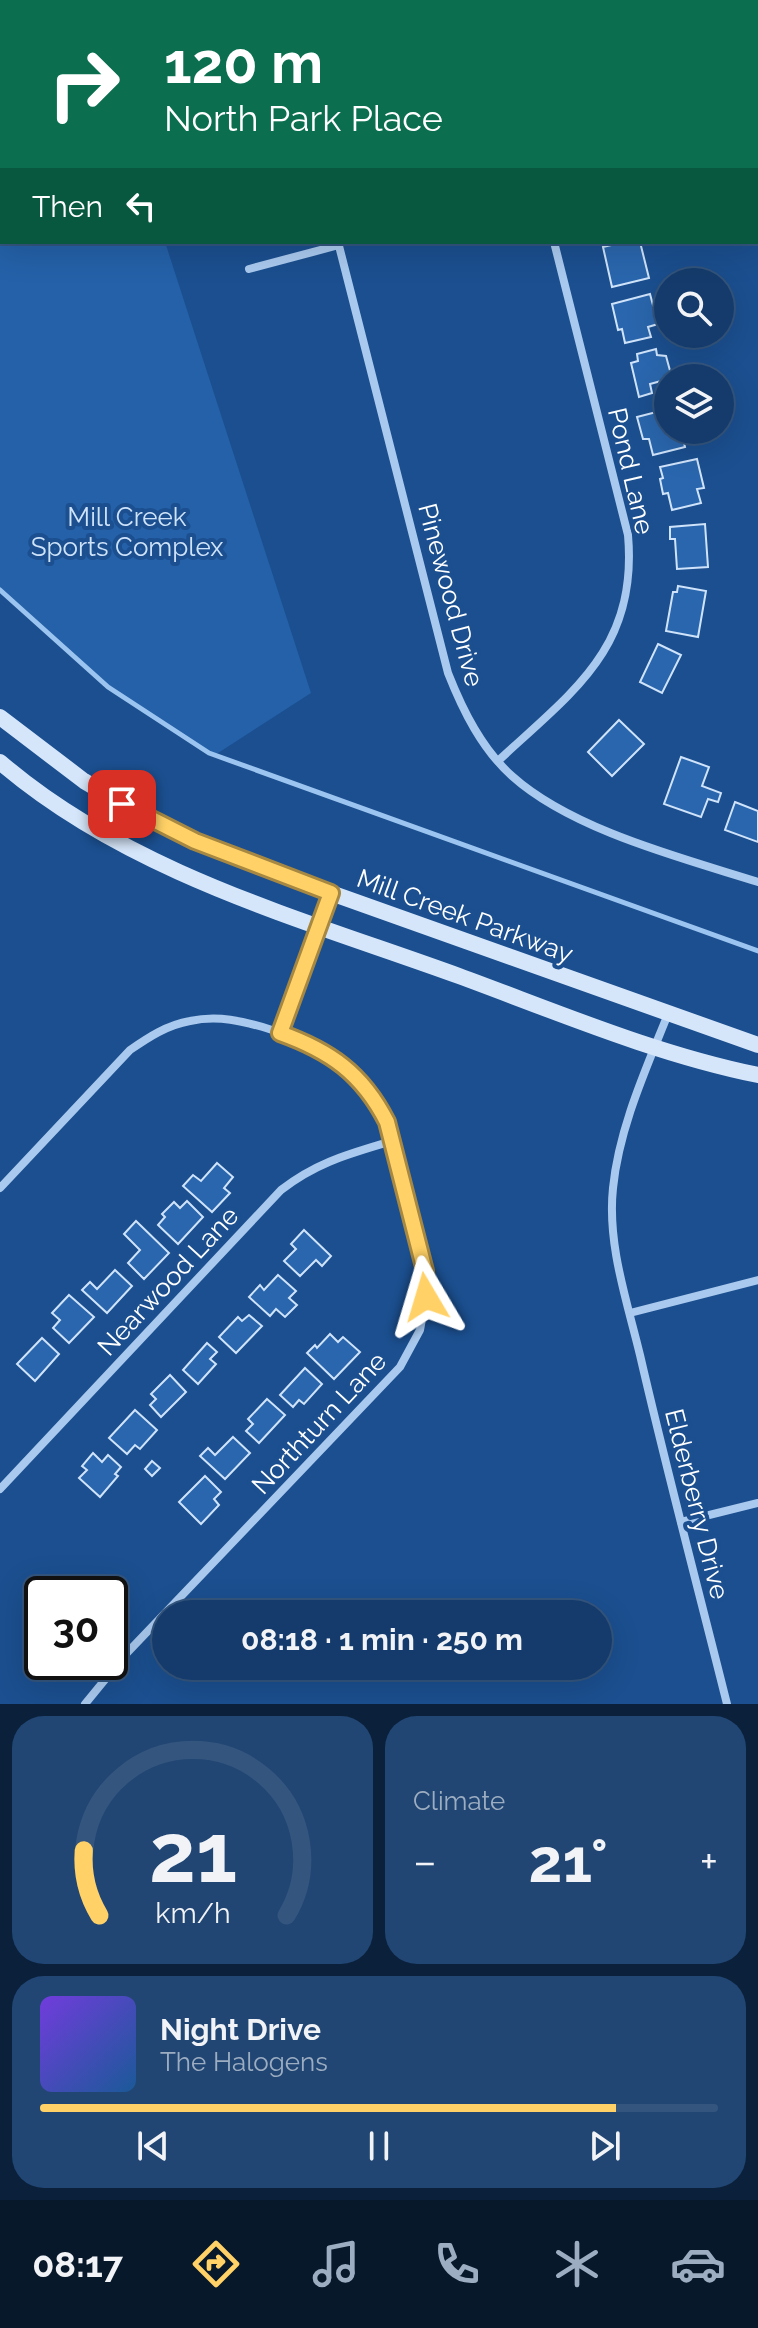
<!DOCTYPE html>
<html lang="en">
<head>
<meta charset="utf-8">
<style>
	body { margin:0; font-family:Raleway,sans-serif; background:#214673; color:#f1f3f6; height:100vh; display:flex; flex-direction:column; font-size:30px; white-space:nowrap }
	* { box-sizing:border-box; margin:0 }
	p { font-size:26px; color:#9dadc1 }
	.icon { flex:none; width:44px; height:44px; fill:none; stroke:currentColor; stroke-width:2; stroke-linecap:round; stroke-linejoin:round }
	.map { position:relative; height:1704px; overflow:hidden }
	.sheet { display:flex; flex-direction:column; gap:12px; padding:12px; background:#0b203b; flex:1 }
	.sheet>* { flex:none }
	.guide { position:absolute; left:0px; top:0px; width:758px; height:244px; box-shadow:0 8px 32px #0002,0 0 0 2px #33557e; background:#0b6e4f; color:#fff; overflow:hidden }
	.buttons { position:absolute; left:654px; top:268px; display:grid; gap:16px }
	.buttons a { display:grid; place-items:center; width:80px; height:80px; border-radius:50%; background:#143b6b; box-shadow:0 8px 32px #0002,0 0 0 2px #33557e; font-size:40px }
	.speed { position:absolute; left:24px; top:1576px; display:flex; gap:16px; font-size:40px; font-weight:700; text-align:center }
	.speed>* { display:grid; place-content:center; width:104px; height:104px; border-radius:50%; background:#143b6b; box-shadow:0 8px 32px #0002,0 0 0 2px #33557e; line-height:1 }
	.speed .limit { border:4px solid #111; border-radius:12px; background:#fff; color:#111 }
	.pin { position:absolute; display:grid; place-items:center; width:68px; height:68px; color:#fff; margin:-34px; border-radius:16px; box-shadow:0 4px 12px #0006 }
	.me { position:absolute; width:88px; margin:-44px; rotate:353deg; stroke-linejoin:round; filter:drop-shadow(0 0 6px #0008) }
	.turn { display:flex; align-items:center; gap:28px; height:168px; padding:0 32px; font-size:36px }
	.turn .icon { width:104px; height:104px; stroke-width:2.5 }
	.turn b { display:block; font-size:56px; line-height:68px }
	.then { display:flex; align-items:center; height:76px; padding:0 32px; background:#0003; gap:16px; font-size:30px }
	.big { font-size:60px; font-weight:700; line-height:1.1 }
	.sheet .tile { flex:1; display:flex; flex-direction:column; justify-content:center; gap:12px; min-width:0; padding:0 28px; border-radius:32px; background:#214673 }
	.sheet .dial { align-items:center; gap:0 }
	.dial svg { height:208px; overflow:visible; fill:none; stroke:#33557e; stroke-width:7; stroke-linecap:round; text-anchor:middle }
	.dial text { fill:#f1f3f6; stroke:none }
	.song { display:flex; align-items:center; gap:24px }
	.cover { width:96px; height:96px; border-radius:12px; background:linear-gradient(135deg,hsl(260 70% 55%),hsl(210 70% 35%)) }
	.played { height:8px; border-radius:4px; background:linear-gradient(90deg,#ffd166 85%,#33557e 85%) }
	.keys { display:flex; justify-content:space-around; direction:ltr }
	.heat { display:flex; justify-content:space-between; align-items:center; font-size:44px; direction:ltr }
	.sheet .tiles { flex:1; display:grid; gap:12px; grid-template-columns:1fr 1fr }
	.tile:last-child { grid-column:span 2 }
	.trip { position:absolute; left:152px; top:1600px; width:460px; height:80px; border-radius:40px; background:#143b6b; box-shadow:0 8px 32px #0002,0 0 0 2px #33557e; font-weight:700; line-height:80px; text-align:center }
	.dock { display:flex; height:128px; justify-content:space-around; align-items:center; background:#08182b; color:#9dadc1 }
	.dock .icon { width:56px; height:56px }
	.dock .current { color:#ffd166 }
	.dock b { font-size:36px; color:#f1f3f6 }
	.map>svg:first-child { display:block }
	.green { fill:#2461a8 }
	.lines { fill:none; stroke-linecap:round; stroke-linejoin:round }
	.stream { stroke:#9cc4f0; stroke-width:5 }
	.building { fill:#2a66ad; stroke:#cfe3fa; stroke-width:2 }
	.minor { stroke:#a9c9ee; stroke-width:8 }
	.secondary { stroke:#d6e6fa; stroke-width:16 }
	.route-casing { stroke:#a68842; stroke-width:20 }
	.route { stroke:#ffd166; stroke-width:14 }
	.labels { text-anchor:middle; dominant-baseline:central; stroke-width:8; stroke-linejoin:round; paint-order:stroke }
	.street-label { font-size:26px; fill:#fff; stroke:#1b4f8f }
	.park-label { font-size:26px; fill:#cfe3fa; stroke:#1b4f8f }
</style>
</head>
<body>
<div class="map">
<svg width="758" height="1704" viewBox="0 0 758 1704">
	<rect width="100%" height="100%" fill="#1b4f8f"/>
	<path class="green" d="M 0,0 L 88,2 L 2,2 L 2,242 L 165,242 L 311,693 L 215,755 L 108,687 L 27,612 L 0,591 Z"/>
	<g class="lines">
		<path class="stream" d="M 0,590 L 108,687 L 209,753 L 758,951"/>
	</g>
	<g class="building">
		<path d="M 745,0 L 758,0 L 758,22 L 756,23 L 756,2 Z"/>
		<path d="M 624,242 L 640,242 L 649,278 L 612,287 L 603,247 Z"/>
		<path d="M 650,294 L 658,324 L 648,327 L 651,337 L 625,343 L 622,329 L 618,330 L 612,304 Z"/>
		<path d="M 656,349 L 657,355 L 666,356 L 672,378 L 650,384 L 652,393 L 639,397 L 631,363 L 638,361 L 637,354 Z"/>
		<path d="M 668,409 L 668,430 L 681,430 L 685,447 L 653,455 L 649,439 L 643,439 L 637,417 Z"/>
		<path d="M 697,459 L 704,488 L 697,489 L 701,503 L 672,510 L 668,493 L 663,494 L 660,479 L 663,478 L 660,467 Z"/>
		<path d="M 705,524 L 708,567 L 677,569 L 675,539 L 670,539 L 670,527 Z"/>
		<path d="M 678,586 L 706,591 L 698,637 L 666,631 L 673,592 L 677,592 Z"/>
		<path d="M 658,644 L 681,655 L 662,693 L 640,682 Z"/>
		<path d="M 619,720 L 644,744 L 612,776 L 588,752 Z"/>
		<path d="M 681,757 L 709,767 L 702,786 L 721,793 L 718,802 L 708,799 L 701,817 L 664,804 Z"/>
		<path d="M 735,802 L 758,811 L 758,842 L 725,830 Z"/>
		<path d="M 217,1163 L 233,1177 L 224,1188 L 230,1193 L 212,1212 L 183,1186 L 193,1175 L 201,1181 Z"/>
		<path d="M 187,1201 L 203,1217 L 178,1244 L 158,1225 L 165,1217 L 162,1214 L 174,1202 L 180,1208 Z"/>
		<path d="M 136,1221 L 169,1253 L 144,1279 L 128,1263 L 140,1250 L 124,1234 Z"/>
		<path d="M 304,1230 L 331,1256 L 322,1266 L 316,1260 L 300,1276 L 284,1261 L 296,1249 L 291,1244 Z"/>
		<path d="M 115,1270 L 132,1286 L 107,1313 L 82,1290 L 90,1282 L 97,1289 Z"/>
		<path d="M 278,1275 L 296,1291 L 289,1298 L 297,1305 L 285,1317 L 276,1309 L 270,1316 L 249,1297 L 260,1285 L 264,1290 Z"/>
		<path d="M 69,1295 L 94,1317 L 69,1343 L 53,1328 L 60,1320 L 52,1313 Z"/>
		<path d="M 249,1315 L 262,1326 L 236,1353 L 219,1337 L 238,1317 L 242,1321 Z"/>
		<path d="M 330,1334 L 338,1342 L 343,1337 L 360,1352 L 334,1379 L 307,1353 L 315,1345 L 317,1348 Z"/>
		<path d="M 42,1338 L 59,1354 L 35,1381 L 17,1364 Z"/>
		<path d="M 207,1343 L 217,1352 L 210,1359 L 216,1364 L 198,1384 L 183,1370 Z"/>
		<path d="M 305,1368 L 322,1384 L 304,1404 L 299,1400 L 293,1407 L 280,1395 Z"/>
		<path d="M 170,1375 L 186,1392 L 161,1417 L 150,1405 L 156,1399 L 151,1394 Z"/>
		<path d="M 267,1399 L 285,1415 L 259,1443 L 246,1431 L 253,1424 L 248,1419 Z"/>
		<path d="M 135,1410 L 157,1430 L 140,1449 L 135,1445 L 127,1454 L 109,1438 Z"/>
		<path d="M 233,1437 L 250,1453 L 225,1479 L 200,1456 L 208,1448 L 215,1455 Z"/>
		<path d="M 93,1453 L 102,1462 L 108,1455 L 121,1467 L 115,1474 L 118,1476 L 100,1497 L 79,1478 L 87,1470 L 82,1466 Z"/>
		<path d="M 152,1461 L 160,1468 L 152,1476 L 145,1469 Z"/>
		<path d="M 205,1476 L 221,1492 L 214,1499 L 219,1505 L 201,1524 L 179,1502 Z"/>
	</g>
	<g class="lines">
		<g class="minor">
			<path d="M 277,0 L 277,2"/>
			<path d="M 493,0 L 494,2"/>
			<path d="M 707,0 L 707,2"/>
			<path d="M 756,191 L 758,199"/>
			<path d="M 338,242 L 448,673 C 463,711 482,749 512,776 C 572,830 682,858 758,882"/>
			<path d="M 249,269 L 339,245"/>
			<path d="M 498,761 C 572,692 638,649 628,535 L 554,242"/>
			<path d="M 668,1014 C 646,1069 619,1128 613,1188 C 607,1244 627,1301 640,1355 C 667,1472 698,1588 727,1704"/>
			<path d="M 280,1033 L 331,893"/>
			<path d="M 0,1188 L 130,1050 C 149,1037 167,1025 190,1021 C 218,1015 243,1021 269,1029 C 324,1047 360,1068 387,1122 L 425,1271 L 426,1297 L 420,1330 L 400,1367 L 126,1654 L 85,1704"/>
			<path d="M 630,1313 L 758,1280"/>
			<path d="M 0,1489 L 281,1190 C 317,1162 349,1154 392,1141"/>
			<path d="M 681,1522 L 758,1503"/>
		</g>
		<g class="secondary">
			<path d="M 0,717 L 84,781 L 142,815 L 195,841 L 331,893 L 758,1045"/>
			<path d="M 0,762 C 129,873 302,919 459,976 C 557,1012 655,1054 758,1075"/>
		</g>
	</g>
	<g class="lines">
		<defs>
			<path id="route" d="M 122,804 L 195,841 L 331,893 L 280,1033 C 330,1051 362,1073 387,1122 L 425,1271 L 426,1297"/>
		</defs>
		<use href="#route" class="route-casing"/>
		<use href="#route" class="route"/>
	</g>
	<g class="labels">
		<g class="street-label">
			<text transform="translate(631 471) rotate(77)">Pond Lane</text>
			<text transform="translate(451 595) rotate(75)">Pinewood Drive</text>
			<text transform="translate(465 916) rotate(20)">Mill Creek Parkway</text>
			<text transform="translate(168 1281) rotate(-47)">Nearwood Lane</text>
			<text transform="translate(319 1423) rotate(-47)">Northturn Lane</text>
			<text transform="translate(697 1504) rotate(76)">Elderberry Drive</text>
		</g>
		<g class="park-label">
			<text x="127" y="517">Mill Creek<tspan x="127" dy="30">Sports Complex</tspan></text>
		</g>
	</g>
</svg>
<div class="buttons">
<a><svg class="icon" aria-label="search" viewBox="0 0 24 24"><circle cx="10" cy="10" r="6"/><path d="M15 15l6 6"/></svg></a>
<a><svg class="icon" aria-label="layers" viewBox="0 0 24 24"><path d="M12 4l9 5-9 5-9-5zM3 14l9 5 9-5"/></svg></a>
</div>
<div class="speed"><div class="limit">30</div></div>
<div class="pin" style="left:122px;top:804px;background:#d93025"><svg class="icon" aria-label="arrive" viewBox="0 0 24 24"><path d="M6 21V4h12l-3 4 3 4H6"/></svg></div>
<svg class="me" style="left:426px;top:1297px" viewBox="-20 -20 40 40"><path d="M0-17L14 15 0 8-14 15z" fill="#ffd166" stroke="#fff" stroke-width="4"/></svg>
<div class="trip">08:18 · 1 min · 250 m</div>
<div class="guide">
<div class="turn"><svg class="icon" aria-label="right" viewBox="0 0 24 24"><path d="M7 20v-9h11M14 6l5 5-5 5"/></svg><div><b>120 m</b>North Park Place</div></div>
<div class="then">Then<svg class="icon" aria-label="left" viewBox="0 0 24 24"><path d="M17 20v-9H6M10 6l-5 5 5 5"/></svg></div>
</div>
</div>
<section class="sheet">
<div class="tiles">
<div class="tile dial"><svg viewBox="0 0 100 80">
<path d="M14 69A42 42 0 1 1 86 69"/>
<path d="M14 69A42 42 0 0 1 8 44" stroke="#ffd166"/>
<text x="50" y="56" font-size="32" font-weight="700">21</text>
<text x="50" y="72" font-size="11">km/h</text>
</svg></div>
<div class="tile"><p>Climate</p>
<div class="heat"><a>−</a><b class="big">21°</b><a>+</a></div>
</div>
<div class="tile">
<div class="song"><i class="cover"></i><div><b>Night Drive</b><p>The Halogens</p></div></div>
<div class="played"></div>
<div class="keys"><svg class="icon" aria-label="previous" viewBox="0 0 24 24"><path d="M18 5L8 12l10 7zM5 5v14"/></svg><svg class="icon" aria-label="pause" viewBox="0 0 24 24"><path d="M8 5v14M16 5v14"/></svg><svg class="icon" aria-label="next" viewBox="0 0 24 24"><path d="M6 5l10 7-10 7zM19 5v14"/></svg></div>
</div>
</div>
</section>
<nav class="dock">
<b>08:17</b>
<svg class="icon current" aria-label="directions" viewBox="0 0 24 24"><path d="M12 3l9 9-9 9-9-9zM9 14v-3h6M13 9l2 2-2 2"/></svg>
<svg class="icon" aria-label="music" viewBox="0 0 24 24"><path d="M9 18V5l10-2v13"/><circle cx="6" cy="18" r="3"/><circle cx="16" cy="16" r="3"/></svg>
<svg class="icon" aria-label="phone" viewBox="0 0 24 24"><path d="M5 4h4l2 5-3 2q2 4 5 5l2-3 5 2v4C11 20 4 13 5 4z"/></svg>
<svg class="icon" aria-label="climate" viewBox="0 0 24 24"><path d="M12 3v18M4 7l16 10M4 17L20 7"/></svg>
<svg class="icon" aria-label="car" viewBox="0 0 24 24"><path d="M5 17H2v-5l4-1 3-4h7l3 4 3 1v5h-3M9 17h6M6 11h13"/><circle cx="7" cy="17" r="2"/><circle cx="17" cy="17" r="2"/></svg>
</nav>
</body>
</html>
